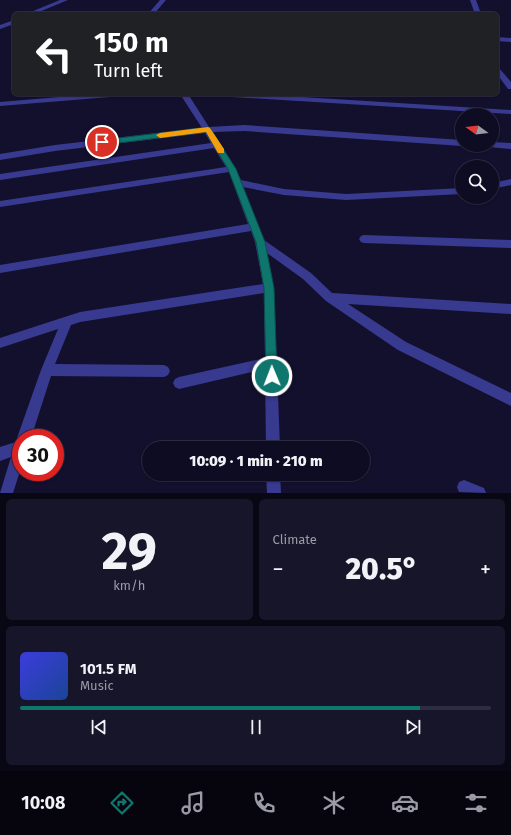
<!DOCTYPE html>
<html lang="en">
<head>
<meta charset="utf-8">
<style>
	body { margin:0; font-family:"Fira Sans",sans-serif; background:#17152a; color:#f1f3f6; height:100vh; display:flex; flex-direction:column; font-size:15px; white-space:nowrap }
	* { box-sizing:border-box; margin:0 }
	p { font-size:13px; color:#9b9ba5 }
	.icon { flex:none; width:22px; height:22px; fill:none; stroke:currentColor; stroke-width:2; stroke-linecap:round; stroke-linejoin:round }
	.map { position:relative; height:493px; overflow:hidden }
	.drawer { display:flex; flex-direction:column; gap:6px; padding:6px; background:#080713; flex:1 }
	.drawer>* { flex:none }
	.hud { position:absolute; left:12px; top:12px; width:487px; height:84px; border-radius:6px; box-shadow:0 1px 3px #0004,0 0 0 1px #2e2c40; background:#202124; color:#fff; overflow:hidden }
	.needle { width:26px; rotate:285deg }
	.fabs { position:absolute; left:455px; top:108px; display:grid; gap:8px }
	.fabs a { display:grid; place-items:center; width:44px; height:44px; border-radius:50%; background:#0e0c22; box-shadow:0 1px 3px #0004,0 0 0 1px #2e2c40; font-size:20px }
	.speed { position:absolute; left:12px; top:429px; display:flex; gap:8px; font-size:20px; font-weight:700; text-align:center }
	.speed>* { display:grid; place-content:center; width:52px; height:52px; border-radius:50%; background:#0e0c22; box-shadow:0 1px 3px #0004,0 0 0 1px #2e2c40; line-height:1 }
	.speed .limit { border:6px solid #d22; background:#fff; color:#111 }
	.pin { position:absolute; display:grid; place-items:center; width:34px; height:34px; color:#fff; margin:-17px; border:2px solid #fff; border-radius:50%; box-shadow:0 1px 4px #0007 }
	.me { position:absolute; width:44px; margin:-22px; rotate:359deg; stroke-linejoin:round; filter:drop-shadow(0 0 3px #0008) }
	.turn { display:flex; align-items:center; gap:14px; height:84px; padding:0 16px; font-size:18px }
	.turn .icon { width:52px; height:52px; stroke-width:2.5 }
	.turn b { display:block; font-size:28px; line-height:34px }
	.big { font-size:30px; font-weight:800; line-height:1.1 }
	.drawer .tile { flex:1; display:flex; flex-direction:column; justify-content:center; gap:6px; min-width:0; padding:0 14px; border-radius:6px; background:#17152a }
	.drawer .dial { align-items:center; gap:0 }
	.dial b { font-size:52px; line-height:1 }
	.song { display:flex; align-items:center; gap:12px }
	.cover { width:48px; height:48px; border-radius:6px; background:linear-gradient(135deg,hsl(240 70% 55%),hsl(220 70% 35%)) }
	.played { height:4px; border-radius:2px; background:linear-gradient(90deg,#0f766e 85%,#2e2c40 85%) }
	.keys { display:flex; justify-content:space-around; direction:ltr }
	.heat { display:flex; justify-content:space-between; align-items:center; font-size:22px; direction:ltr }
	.drawer .tiles { flex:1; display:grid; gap:6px; grid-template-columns:1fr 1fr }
	.tile:last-child { grid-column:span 2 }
	.trip { position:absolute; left:142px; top:441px; width:228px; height:40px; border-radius:20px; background:#0e0c22; box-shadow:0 1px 3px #0004,0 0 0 1px #2e2c40; font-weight:800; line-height:40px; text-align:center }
	.menu { display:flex; height:64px; justify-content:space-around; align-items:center; background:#06050e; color:#9b9ba5 }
	.menu .icon { width:28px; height:28px }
	.menu .selected { color:#0f766e }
	.menu b { font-size:18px; color:#f1f3f6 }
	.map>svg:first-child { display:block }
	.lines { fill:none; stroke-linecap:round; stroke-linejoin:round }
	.minor { fill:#383a90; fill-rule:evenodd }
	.route { fill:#0f766e; stroke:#0a4d48 }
	.slow { fill:#f59e0b }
</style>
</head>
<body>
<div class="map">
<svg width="511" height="493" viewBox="0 0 511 493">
	<rect width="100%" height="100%" fill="#13102e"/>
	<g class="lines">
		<g class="minor">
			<path d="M 60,0 L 68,0 L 34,14 L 26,14 Z"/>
			<path d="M 160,0 L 166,0 L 154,14 L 148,14 Z"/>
			<path d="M 470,0 L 476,0 L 481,14 L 475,14 Z"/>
			<path d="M 14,20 L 14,24 L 0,29 L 0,25 Z"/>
			<path d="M 497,37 L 511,38 L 511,42 L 497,41 Z"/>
			<path d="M 497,67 L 499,68 L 511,82 L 511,89 L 508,89 L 497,74 Z"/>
			<path d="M 95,94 L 126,94 L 122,96 L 0,106 L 0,102 Z"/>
			<path d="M 180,94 L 188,94 L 209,127 L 244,125 L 462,140 L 462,145 L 464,145 L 462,146 L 244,131 L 213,132 L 236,169 L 241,180 L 284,189 L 346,194 L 462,188 L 462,194 L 346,200 L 284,195 L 243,187 L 264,240 L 311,273 L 332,293 L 511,304 L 511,314 L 348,304 L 406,342 L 511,393 L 511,406 L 398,350 L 326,301 L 303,279 L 267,253 L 274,288 L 280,448 L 266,448 L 265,369 L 179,389 L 175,387 L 173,383 L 175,379 L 179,377 L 265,358 L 264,293 L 80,322 L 71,325 L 55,364 L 164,365 L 168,367 L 170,371 L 168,375 L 164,377 L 51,376 L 31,438 L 21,438 L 21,468 L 13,493 L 0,493 L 11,457 L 0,461 L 0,447 L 19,441 L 17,438 L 41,370 L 58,329 L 0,348 L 0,338 L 80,312 L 263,284 L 255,242 L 251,231 L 0,273 L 0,265 L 248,224 L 229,172 L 0,207 L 0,201 L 226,167 L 214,148 L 0,180 L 0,174 L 211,143 L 205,133 L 55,151 L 0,160 L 0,154 L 55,145 L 202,128 Z"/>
			<path d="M 212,94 L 252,94 L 511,110 L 511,114 L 216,96 Z"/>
			<path d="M 492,142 L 511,143 L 511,149 L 489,147 L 488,145 L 492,145 Z"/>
			<path d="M 511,179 L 511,185 L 492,189 L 492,183 Z"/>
			<path d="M 364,235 L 511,240 L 511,248 L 364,243 L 361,242 L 359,239 L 361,236 Z"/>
			<path d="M 266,474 L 280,474 L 281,493 L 267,493 Z"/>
			<path d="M 464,480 L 484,488 L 486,493 L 459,492 L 457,487 L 459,482 Z"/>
		</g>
	</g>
	<path class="route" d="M 208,127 L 210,128 L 236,169 L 265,242 L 274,288 L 277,376 L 276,380 L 272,381 L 268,380 L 266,376 L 264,288 L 256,242 L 228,169 L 206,132 L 102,145 L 98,142 L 102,140 Z"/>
	<path class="slow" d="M 208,127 L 210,128 L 224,149 L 224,153 L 218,153 L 206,132 L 160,138 L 156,135 L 160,133 Z"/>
</svg>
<div class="fabs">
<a><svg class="needle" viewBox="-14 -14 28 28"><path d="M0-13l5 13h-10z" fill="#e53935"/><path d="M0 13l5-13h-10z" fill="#9b9ba5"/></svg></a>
<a><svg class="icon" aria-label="search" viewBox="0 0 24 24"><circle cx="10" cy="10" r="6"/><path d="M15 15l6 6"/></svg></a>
</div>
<div class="speed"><div class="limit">30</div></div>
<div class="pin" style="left:102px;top:142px;background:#d93025"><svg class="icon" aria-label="arrive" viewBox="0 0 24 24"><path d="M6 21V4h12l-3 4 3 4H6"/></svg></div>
<svg class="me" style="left:272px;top:376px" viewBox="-20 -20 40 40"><circle r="17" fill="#0f766e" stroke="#fff" stroke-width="3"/><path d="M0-11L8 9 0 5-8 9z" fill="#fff"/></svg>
<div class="trip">10:09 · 1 min · 210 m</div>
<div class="hud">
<div class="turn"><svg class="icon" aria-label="left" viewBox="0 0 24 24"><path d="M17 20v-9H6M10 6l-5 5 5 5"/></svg><div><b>150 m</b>Turn left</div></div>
</div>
</div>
<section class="drawer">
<div class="tiles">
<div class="tile dial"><b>29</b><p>km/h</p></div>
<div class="tile"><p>Climate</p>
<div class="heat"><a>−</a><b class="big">20.5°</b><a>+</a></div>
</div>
<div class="tile">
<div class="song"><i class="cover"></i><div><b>101.5 FM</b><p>Music</p></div></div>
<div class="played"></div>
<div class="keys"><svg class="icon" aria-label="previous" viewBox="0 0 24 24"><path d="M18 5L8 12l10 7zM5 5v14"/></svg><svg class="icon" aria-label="pause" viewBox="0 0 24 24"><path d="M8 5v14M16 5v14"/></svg><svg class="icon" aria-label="next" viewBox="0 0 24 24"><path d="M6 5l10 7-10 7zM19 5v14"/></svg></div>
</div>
</div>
</section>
<nav class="menu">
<b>10:08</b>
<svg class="icon selected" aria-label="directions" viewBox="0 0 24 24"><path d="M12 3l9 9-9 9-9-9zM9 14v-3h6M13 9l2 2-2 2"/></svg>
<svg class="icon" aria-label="music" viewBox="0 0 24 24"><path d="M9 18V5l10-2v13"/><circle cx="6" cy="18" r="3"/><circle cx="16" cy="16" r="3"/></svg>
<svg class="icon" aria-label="phone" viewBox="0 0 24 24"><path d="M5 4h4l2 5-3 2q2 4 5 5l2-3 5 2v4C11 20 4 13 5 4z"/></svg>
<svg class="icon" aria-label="climate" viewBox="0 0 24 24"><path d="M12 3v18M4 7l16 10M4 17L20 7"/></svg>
<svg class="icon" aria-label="car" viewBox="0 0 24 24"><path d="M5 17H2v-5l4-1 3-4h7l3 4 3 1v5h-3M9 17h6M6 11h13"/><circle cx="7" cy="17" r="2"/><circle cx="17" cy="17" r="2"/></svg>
<svg class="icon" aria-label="filters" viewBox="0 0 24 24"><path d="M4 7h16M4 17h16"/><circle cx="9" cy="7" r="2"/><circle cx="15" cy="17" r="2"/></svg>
</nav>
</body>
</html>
